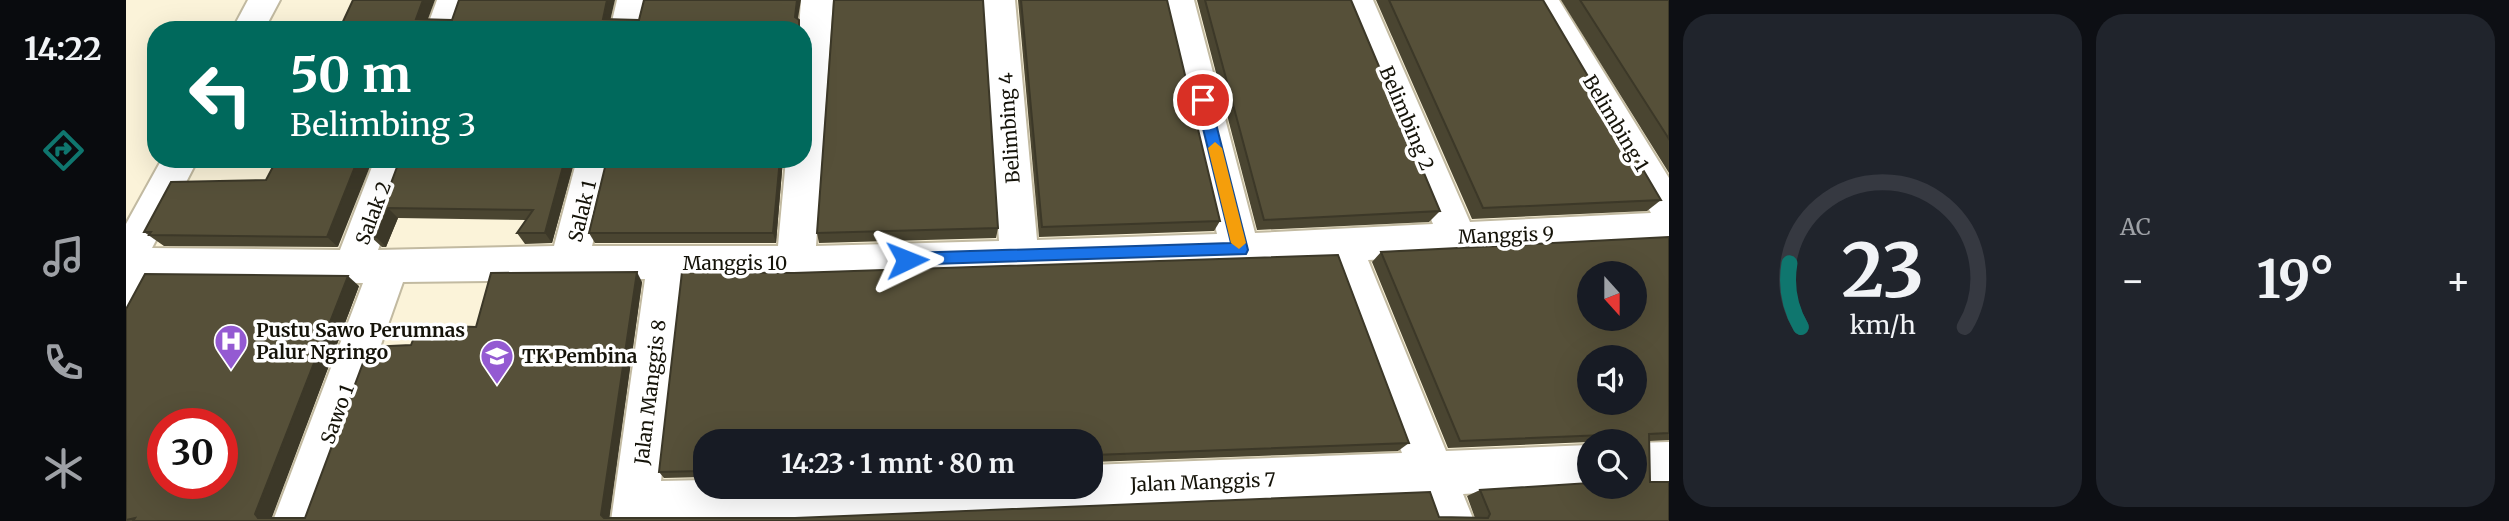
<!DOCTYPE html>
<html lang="id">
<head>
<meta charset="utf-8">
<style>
	body { margin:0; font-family:Merriweather,serif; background:#20242c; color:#f1f3f6; height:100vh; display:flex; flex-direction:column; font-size:26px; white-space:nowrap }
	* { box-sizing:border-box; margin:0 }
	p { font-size:23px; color:#9ea1a6 }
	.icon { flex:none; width:38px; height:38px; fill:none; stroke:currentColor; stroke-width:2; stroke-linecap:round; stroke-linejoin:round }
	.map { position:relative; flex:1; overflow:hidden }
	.details { display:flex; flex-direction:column; gap:14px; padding:14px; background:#0d0f14; width:840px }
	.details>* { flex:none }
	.top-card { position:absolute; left:21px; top:21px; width:665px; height:147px; border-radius:28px; box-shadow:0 7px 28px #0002; background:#00695c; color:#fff; overflow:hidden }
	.needle { width:46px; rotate:159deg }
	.fabs { position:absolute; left:1451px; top:261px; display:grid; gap:14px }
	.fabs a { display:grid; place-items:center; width:70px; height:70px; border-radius:50%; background:#171b24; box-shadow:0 7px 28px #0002; font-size:35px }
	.speed { position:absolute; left:21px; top:408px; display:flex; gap:14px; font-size:35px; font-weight:700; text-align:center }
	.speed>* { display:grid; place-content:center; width:91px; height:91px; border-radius:50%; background:#171b24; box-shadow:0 7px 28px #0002; line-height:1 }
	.speed .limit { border:10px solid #d22; background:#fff; color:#111 }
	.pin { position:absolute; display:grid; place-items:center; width:60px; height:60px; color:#fff; margin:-30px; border:4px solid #fff; border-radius:50%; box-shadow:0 2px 7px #0007 }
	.me { position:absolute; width:77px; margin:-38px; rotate:88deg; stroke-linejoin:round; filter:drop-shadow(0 0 5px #0008) }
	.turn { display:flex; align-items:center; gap:24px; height:147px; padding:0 28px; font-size:32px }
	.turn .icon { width:91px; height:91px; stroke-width:2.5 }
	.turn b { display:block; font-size:49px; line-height:60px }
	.big { font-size:52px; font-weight:700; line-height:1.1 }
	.details .card { flex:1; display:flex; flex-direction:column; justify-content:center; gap:10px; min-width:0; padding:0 24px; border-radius:28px; background:#20242c }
	.details .dial { align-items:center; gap:0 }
	.dial svg { height:182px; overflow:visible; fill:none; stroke:#363941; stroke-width:7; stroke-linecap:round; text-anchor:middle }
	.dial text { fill:#f1f3f6; stroke:none }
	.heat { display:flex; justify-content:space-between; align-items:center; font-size:38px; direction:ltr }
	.details .tiles { flex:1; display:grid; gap:14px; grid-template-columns:repeat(2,1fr) }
	.trip { position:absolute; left:567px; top:429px; width:410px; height:70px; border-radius:28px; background:#171b24; box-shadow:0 7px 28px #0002; font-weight:700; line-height:70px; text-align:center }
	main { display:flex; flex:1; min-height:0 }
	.tab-bar { display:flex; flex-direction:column; width:126px; justify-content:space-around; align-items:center; background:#090b0e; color:#9ea1a6 }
	.tab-bar .icon { width:49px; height:49px }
	.tab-bar .current { color:#0f766e }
	.tab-bar b { font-size:32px; color:#f1f3f6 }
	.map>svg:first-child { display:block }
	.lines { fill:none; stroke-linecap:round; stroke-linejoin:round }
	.minor-casing { stroke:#c2baa1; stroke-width:4 }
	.minor { fill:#fff; fill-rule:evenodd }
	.wall { fill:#4a4531 }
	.shaded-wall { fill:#3c3828 }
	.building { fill:#565039; stroke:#3c3828; stroke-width:2; fill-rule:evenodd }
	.route { fill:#1a73e8; stroke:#114b97; stroke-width:2 }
	.slow { fill:#f59e0b }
	.labels { text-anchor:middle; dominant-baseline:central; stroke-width:7; stroke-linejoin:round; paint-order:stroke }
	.street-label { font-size:19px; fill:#151309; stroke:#fff }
	.poi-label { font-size:19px; font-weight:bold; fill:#151309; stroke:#fff; text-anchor:start }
</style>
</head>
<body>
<main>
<nav class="tab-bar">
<b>14:22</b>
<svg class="icon current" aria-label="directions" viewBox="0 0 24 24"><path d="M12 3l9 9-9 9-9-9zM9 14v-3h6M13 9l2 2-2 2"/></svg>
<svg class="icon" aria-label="music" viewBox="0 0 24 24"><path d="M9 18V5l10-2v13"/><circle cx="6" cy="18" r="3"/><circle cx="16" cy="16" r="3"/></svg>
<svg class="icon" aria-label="phone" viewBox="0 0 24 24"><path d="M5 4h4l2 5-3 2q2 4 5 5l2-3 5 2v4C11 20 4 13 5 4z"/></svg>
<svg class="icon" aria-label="climate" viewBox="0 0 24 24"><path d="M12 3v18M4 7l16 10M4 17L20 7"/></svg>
</nav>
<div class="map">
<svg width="1543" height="521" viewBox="0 0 1543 521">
	<rect width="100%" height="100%" fill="#fbf3d9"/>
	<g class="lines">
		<defs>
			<g id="minor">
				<path d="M 122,0 L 154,0 L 138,30 L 106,30 Z"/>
				<path d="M 311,0 L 343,0 L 332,30 L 300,30 Z"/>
				<path d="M 491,0 L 523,0 L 516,30 L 484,30 Z"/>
				<path d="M 675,0 L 707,0 L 690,246 L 873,241 L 857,0 L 889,0 L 911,240 L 1091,234 L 1036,0 L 1068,0 L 1129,233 L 1307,224 L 1215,0 L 1247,0 L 1344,222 L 1525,213 L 1401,0 L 1433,0 L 1543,178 L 1543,244 L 1242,260 L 1320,451 L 1463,445 L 1463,486 L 1468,486 L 1337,494 L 1348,521 L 1302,521 L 1293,496 L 671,521 L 485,521 L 519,279 L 277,282 L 193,521 L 147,521 L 237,283 L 33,281 L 14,317 L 0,323 L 0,224 L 36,159 L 72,159 L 26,248 L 214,250 L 249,159 L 285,159 L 252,250 L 428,246 L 451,159 L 487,159 L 466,246 L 652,246 L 660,159 L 677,159 L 677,30 L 673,30 ZM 1205,262 L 1276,453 L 964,465 L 964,486 L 579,486 L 579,480 L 535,481 L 558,279 L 670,280 Z"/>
				<path d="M 1543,442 L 1543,486 L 1508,487 L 1508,443 Z"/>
			</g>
		</defs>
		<use href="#minor" class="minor-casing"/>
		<use href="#minor" class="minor"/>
	</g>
	<g class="wall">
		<path d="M 892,0 L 1041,0 L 1094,221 L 1088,231 L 913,237 Z"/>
		<path d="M 1071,0 L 1225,0 L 1314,211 L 1303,222 L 1131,230 Z"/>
		<path d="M 1250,0 L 1417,0 L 1535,200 L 1521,211 L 1346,219 Z"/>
		<path d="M 1435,0 L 1543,0 L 1543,173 Z"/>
		<path d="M 151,159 L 212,247 L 38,246 L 18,232 L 140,180 Z"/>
		<path d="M 274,159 L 449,159 L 426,243 L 399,244 L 391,233 L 400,220 L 272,218 L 260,247 L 256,247 L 245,237 Z"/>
		<path d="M 657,159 L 650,243 L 469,243 L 463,233 Z"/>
		<path d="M 872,228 L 870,238 L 693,243 L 691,233 Z"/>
		<path d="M 1543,237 L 1543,440 L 1523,441 L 1524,482 L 1543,521 L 0,521 L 0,309 L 233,286 L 145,518 L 179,518 L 285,345 L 516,282 L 483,518 L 1349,518 L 1341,496 L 1354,490 L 1508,486 L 1508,441 L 1463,441 L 1463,442 L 1322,448 L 1246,262 L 1255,252 Z"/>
		<path d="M 1212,255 L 1283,443 L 1272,451 L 967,462 L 966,477 L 964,479 L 964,441 L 579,441 L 579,480 L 578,477 L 538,478 L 533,472 L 556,272 L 668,273 Z"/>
	</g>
	<g class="shaded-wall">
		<path d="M 297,0 L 309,0 L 298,30 L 290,19 Z"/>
		<path d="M 481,0 L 489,0 L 482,30 L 477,19 Z"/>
		<path d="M 671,0 L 675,0 L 670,30 L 669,17 Z"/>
		<path d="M 232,159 L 247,159 L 212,247 L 201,237 Z"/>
		<path d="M 439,159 L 449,159 L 426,243 L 419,233 Z"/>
		<path d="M 654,159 L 657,159 L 650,243 L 647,233 Z"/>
		<path d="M 262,208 L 272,218 L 260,247 L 250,237 Z"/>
		<path d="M 511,272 L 516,282 L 483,521 L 475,515 Z"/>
		<path d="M 222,276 L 233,286 L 145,520 L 132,518 L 129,514 Z"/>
	</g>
	<g class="building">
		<path d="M 227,0 L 297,0 L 290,19 L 326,20 L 333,0 L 481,0 L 477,19 L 513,20 L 518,0 L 671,0 L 669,17 L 673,20 L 673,30 L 213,30 Z"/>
		<path d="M 708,0 L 857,0 L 872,228 L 691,233 Z"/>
		<path d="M 895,0 L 1041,0 L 1094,221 L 916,227 Z"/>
		<path d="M 1079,0 L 1225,0 L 1314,211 L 1138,220 Z"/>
		<path d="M 1263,0 L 1417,0 L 1535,200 L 1357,208 Z"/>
		<path d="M 1454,0 L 1543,0 L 1543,139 Z"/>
		<path d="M 151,159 L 232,159 L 201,237 L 23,235 L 25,232 L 18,232 L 45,182 L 140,180 Z"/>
		<path d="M 274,159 L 439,159 L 419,233 L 391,233 L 407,210 L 262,208 L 250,237 L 245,237 Z"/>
		<path d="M 481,159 L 654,159 L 647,233 L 463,233 Z"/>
		<path d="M 1543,237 L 1543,433 L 1523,434 L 1524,482 L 1543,482 L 1543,521 L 7,521 L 9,518 L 0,520 L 0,309 L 19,274 L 222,276 L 129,514 L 132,518 L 179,518 L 243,347 L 285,345 L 293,325 L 350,327 L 365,273 L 511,272 L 475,515 L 478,518 L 669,518 L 1304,492 L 1313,517 L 1362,518 L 1364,514 L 1354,490 L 1463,483 L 1463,486 L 1508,486 L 1508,441 L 1482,441 L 1482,438 L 1479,435 L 1334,441 L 1255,252 ZM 1463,273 L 1508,273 L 1508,318 L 1463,318 ZM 1463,357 L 1508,357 L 1508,402 L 1463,402 ZM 37,424 L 96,424 L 96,483 L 37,483 Z"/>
		<path d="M 1212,255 L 1283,443 L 968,455 L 966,477 L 964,477 L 964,441 L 579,441 L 579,477 L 577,477 L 575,471 L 533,472 L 556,272 L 668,273 Z"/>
	</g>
	<path class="route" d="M 1077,95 L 1084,100 L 1122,250 L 1120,254 L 775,265 L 775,255 L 781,253 L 1105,243 L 1070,100 Z"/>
	<path class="slow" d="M 1089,142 L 1096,148 L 1120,243 L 1113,249 L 1105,243 L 1082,148 Z"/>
	<defs>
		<symbol id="hospital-pin" viewBox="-11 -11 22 30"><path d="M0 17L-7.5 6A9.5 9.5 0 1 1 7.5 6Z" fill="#945ad2" stroke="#fff"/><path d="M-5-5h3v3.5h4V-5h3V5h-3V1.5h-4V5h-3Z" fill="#fff"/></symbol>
		<symbol id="school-pin" viewBox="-11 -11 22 30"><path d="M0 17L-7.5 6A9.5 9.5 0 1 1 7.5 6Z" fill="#945ad2" stroke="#fff"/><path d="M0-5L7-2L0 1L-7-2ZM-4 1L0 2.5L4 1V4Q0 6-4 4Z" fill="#fff"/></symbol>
	</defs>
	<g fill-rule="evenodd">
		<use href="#hospital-pin" x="86" y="322" width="38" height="52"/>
		<use href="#school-pin" x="352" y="337" width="38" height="52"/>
	</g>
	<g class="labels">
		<g class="street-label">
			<text transform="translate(1281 118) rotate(67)">Belimbing 2</text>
			<text transform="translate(1490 123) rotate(59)">Belimbing 1</text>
			<text transform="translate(883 128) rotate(-94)">Belimbing 4</text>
			<text transform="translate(456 211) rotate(-76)">Salak 1</text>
			<text transform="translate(247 213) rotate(-69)">Salak 2</text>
			<text transform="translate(1380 235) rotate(-2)">Manggis 9</text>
			<text x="609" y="263">Manggis 10</text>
			<text transform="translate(524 392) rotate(-83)">Jalan Manggis 8</text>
			<text transform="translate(211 414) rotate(-70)">Sawo 1</text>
			<text transform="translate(1077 482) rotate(-2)">Jalan Manggis 7</text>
		</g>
		<g class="poi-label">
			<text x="130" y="330">Pustu Sawo Perumnas<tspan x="130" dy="22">Palur Ngringo</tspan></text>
			<text x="396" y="356">TK Pembina</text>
		</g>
	</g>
</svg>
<div class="fabs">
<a><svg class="needle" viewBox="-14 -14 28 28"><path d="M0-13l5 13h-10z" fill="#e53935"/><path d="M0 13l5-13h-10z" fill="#9ea1a6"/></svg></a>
<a><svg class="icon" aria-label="sound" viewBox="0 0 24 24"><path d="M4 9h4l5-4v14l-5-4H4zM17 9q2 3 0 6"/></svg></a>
<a><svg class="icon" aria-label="search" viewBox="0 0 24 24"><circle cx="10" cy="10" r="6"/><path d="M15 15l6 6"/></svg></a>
</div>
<div class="speed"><div class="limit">30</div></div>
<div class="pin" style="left:1077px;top:100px;background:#d93025"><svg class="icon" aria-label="arrive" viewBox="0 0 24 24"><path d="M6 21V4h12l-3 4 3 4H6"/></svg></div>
<svg class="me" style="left:781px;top:260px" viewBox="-20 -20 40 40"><path d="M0-17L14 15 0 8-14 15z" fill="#1a73e8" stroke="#fff" stroke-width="4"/></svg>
<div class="trip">14:23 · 1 mnt · 80 m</div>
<div class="top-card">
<div class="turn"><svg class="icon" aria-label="left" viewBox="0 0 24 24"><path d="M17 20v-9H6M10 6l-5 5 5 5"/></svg><div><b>50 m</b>Belimbing 3</div></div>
</div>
</div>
<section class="details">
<div class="tiles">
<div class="card dial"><svg viewBox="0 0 100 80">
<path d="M14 69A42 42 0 1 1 86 69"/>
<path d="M14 69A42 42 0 0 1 9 41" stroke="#0f766e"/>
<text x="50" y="56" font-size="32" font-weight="700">23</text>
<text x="50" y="72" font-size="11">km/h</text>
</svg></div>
<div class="card"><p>AC</p>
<div class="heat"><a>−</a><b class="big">19°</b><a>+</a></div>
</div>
</div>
</section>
</main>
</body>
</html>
